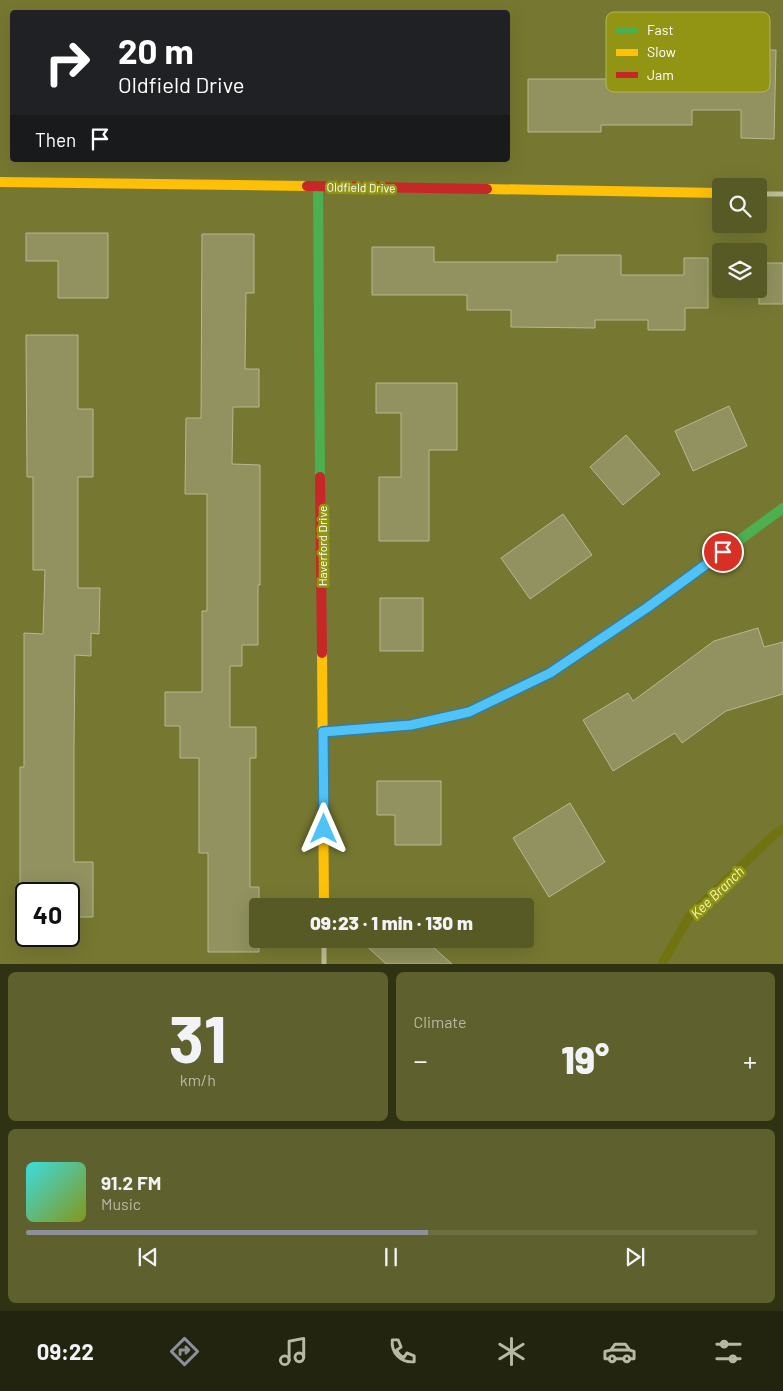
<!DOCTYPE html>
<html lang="en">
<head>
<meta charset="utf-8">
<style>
	body { margin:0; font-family:Barlow,sans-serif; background:#5e602d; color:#f1f3f6; height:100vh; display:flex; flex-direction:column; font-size:19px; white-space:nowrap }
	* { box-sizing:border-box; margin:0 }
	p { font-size:16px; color:#b7b9a7 }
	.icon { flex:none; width:28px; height:28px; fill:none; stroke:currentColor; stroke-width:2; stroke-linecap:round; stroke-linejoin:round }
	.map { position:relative; height:964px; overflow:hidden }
	.drawer { display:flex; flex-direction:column; gap:8px; padding:8px; background:#303214; flex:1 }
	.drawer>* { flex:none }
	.guide { position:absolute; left:10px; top:10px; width:500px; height:152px; border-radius:5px; box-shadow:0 5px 20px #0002; background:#202124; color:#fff; overflow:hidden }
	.fabs { position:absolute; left:712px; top:178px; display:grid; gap:10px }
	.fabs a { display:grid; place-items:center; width:55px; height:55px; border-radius:5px; background:#585a25; box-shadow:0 5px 20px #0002; font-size:25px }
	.speed { position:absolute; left:15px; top:882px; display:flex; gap:10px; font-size:25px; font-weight:700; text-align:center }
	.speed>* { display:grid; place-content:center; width:65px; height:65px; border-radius:50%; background:#585a25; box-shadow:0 5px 20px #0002; line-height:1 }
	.speed .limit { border:2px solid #111; border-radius:8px; background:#fff; color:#111 }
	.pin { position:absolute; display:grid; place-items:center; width:42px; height:42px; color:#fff; margin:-21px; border:2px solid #fff; border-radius:50%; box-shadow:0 1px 5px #0007 }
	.me { position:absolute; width:55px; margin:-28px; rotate:0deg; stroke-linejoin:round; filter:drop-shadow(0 0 4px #0008) }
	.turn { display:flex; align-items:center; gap:18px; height:105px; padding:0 25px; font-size:22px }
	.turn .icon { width:65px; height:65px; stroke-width:2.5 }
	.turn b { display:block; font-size:35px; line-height:42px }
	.then { display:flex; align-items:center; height:48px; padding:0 25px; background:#0003; gap:10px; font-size:19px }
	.big { font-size:38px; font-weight:800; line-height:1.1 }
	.drawer .widget { flex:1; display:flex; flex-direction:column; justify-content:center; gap:8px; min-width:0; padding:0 18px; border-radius:8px; background:#5e602d }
	.drawer .dial { align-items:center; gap:0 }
	.dial b { font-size:65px; line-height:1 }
	.song { display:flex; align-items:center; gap:15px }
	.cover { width:60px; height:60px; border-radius:8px; background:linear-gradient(135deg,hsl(180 70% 55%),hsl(70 70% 35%)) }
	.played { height:5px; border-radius:2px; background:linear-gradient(90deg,#8c9099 55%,#6d6f42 55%) }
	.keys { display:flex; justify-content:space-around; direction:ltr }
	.heat { display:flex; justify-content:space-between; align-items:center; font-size:28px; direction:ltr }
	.drawer .tiles { flex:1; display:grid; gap:8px; grid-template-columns:1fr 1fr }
	.widget:last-child { grid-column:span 2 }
	.trip { position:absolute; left:249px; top:898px; width:285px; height:50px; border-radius:5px; background:#585a25; box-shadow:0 5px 20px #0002; font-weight:800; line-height:50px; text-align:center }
	.tabs { display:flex; height:80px; justify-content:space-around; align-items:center; background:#23240f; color:#b7b9a7 }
	.tabs .icon { width:35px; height:35px }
	.tabs .current { color:#8c9099 }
	.tabs b { font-size:22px; color:#f1f3f6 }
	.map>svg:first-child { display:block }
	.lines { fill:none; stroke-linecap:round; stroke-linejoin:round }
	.stream { stroke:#707310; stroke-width:9 }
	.building { fill:#91925f; stroke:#b7b88f }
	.street { stroke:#bdbe97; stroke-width:5 }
	.fast { stroke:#4caf50; stroke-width:10 }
	.slow { stroke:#ffc107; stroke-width:10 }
	.jam { stroke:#c62828; stroke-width:10 }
	.route-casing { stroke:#337fa1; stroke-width:12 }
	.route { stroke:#4fc3f7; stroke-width:9 }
	.labels { text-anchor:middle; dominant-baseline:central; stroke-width:5; stroke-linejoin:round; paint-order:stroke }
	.street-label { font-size:12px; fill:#fff; stroke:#929514 }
	.water-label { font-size:14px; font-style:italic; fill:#f8f9b1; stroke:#929514 }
	.key { fill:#929514; stroke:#b3b55a; stroke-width:1 }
	.key-label { font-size:14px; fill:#fff }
</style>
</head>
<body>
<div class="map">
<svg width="783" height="964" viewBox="0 0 783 964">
	<rect width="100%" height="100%" fill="#767831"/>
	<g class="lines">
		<path class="stream" d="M 662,964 L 690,915 L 776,833 L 783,829"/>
	</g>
	<g class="building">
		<path d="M 708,50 L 776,50 L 774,139 L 741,138 L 741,110 L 692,110 L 692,125 L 601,125 L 601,132 L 528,132 L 528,79 L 615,79 L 615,76 L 708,76 Z"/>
		<path d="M 26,233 L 108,233 L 108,298 L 58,298 L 58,261 L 26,261 Z"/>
		<path d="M 202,234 L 254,234 L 254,293 L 246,293 L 245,369 L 259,369 L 259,407 L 233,407 L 232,464 L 260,465 L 260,585 L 258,585 L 258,645 L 242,645 L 242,666 L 230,666 L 230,727 L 256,727 L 256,758 L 250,758 L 250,887 L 259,887 L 259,906 L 258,906 L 259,952 L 208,952 L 208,853 L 199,853 L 199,758 L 180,758 L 180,726 L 165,726 L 165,692 L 202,692 L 202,611 L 207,611 L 207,494 L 185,494 L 186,418 L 201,418 Z"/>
		<path d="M 372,247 L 434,247 L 434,262 L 557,262 L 557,255 L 621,255 L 621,275 L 684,275 L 684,258 L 708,258 L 708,308 L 685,308 L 685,330 L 648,330 L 648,320 L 595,320 L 595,328 L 511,327 L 511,310 L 467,310 L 467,295 L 372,295 Z"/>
		<rect x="759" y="263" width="24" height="41"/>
		<path d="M 26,335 L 78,335 L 78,409 L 93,409 L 93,477 L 78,477 L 78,588 L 100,588 L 99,634 L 91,633 L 91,656 L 75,655 L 74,745 L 74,862 L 93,862 L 93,917 L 69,917 L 69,894 L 20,894 L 20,767 L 24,767 L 24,633 L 43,634 L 45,570 L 33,570 L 33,477 L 27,477 Z"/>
		<path d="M 376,383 L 457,383 L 457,450 L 429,450 L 429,541 L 379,541 L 379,477 L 401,477 L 401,413 L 376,413 Z"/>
		<path d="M 729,406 L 747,446 L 693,471 L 675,431 Z"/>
		<path d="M 626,435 L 660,474 L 623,505 L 590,467 Z"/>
		<path d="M 563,514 L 592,555 L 530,599 L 501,558 Z"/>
		<rect x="380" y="598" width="43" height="53"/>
		<path d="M 758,628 L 764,647 L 783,642 L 783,694 L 726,711 L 682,743 L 675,733 L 613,771 L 583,720 L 628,693 L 633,701 L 714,641 Z"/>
		<path d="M 377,781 L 441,781 L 441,845 L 395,845 L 395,815 L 377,815 Z"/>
		<path d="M 570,803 L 605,862 L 549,897 L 513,838 Z"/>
		<path d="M 359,939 L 424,939 L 452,964 L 386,964 Z"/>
	</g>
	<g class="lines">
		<g class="street">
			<path d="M 759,194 L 783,194"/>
			<path d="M 324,939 L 324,964"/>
		</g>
		<g class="fast">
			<path d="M 318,186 L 320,477"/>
			<path d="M 556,669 L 648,607 L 783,508"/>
		</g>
		<g class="slow">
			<path d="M 0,182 L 307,186"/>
			<path d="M 487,189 L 721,193"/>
			<path d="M 322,653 L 324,906"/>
		</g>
		<g class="jam">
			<path d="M 307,186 L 487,189"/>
			<path d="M 320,477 L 322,653"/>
			<path d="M 323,732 L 411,725 L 469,712 L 556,669"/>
		</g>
	</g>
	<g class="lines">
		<defs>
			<path id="route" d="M 324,829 L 323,732 L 411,725 L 469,712 L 550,673 L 648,607 L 723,552"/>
		</defs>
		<use href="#route" class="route-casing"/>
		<use href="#route" class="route"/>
	</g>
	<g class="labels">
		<g class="street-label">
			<text transform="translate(361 187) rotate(1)">Oldfield Drive</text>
			<text transform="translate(322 546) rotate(-90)">Haverford Drive</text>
		</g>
		<g class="water-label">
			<text transform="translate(717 892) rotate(-44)">Kee Branch</text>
		</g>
	</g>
	<rect x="606" y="12" width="164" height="80" rx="8" class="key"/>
	<rect x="616" y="27" width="22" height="6" fill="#4caf50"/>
	<rect x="616" y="49" width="22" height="7" fill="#ffc107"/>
	<rect x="616" y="72" width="22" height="6" fill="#c62828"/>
	<g class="key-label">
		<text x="647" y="35">Fast</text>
		<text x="647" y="57">Slow</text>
		<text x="647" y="80">Jam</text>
	</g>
</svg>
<div class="fabs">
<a><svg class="icon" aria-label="search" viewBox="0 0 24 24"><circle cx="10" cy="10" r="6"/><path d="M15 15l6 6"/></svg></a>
<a><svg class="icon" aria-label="layers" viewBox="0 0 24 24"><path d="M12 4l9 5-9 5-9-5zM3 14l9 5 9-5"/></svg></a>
</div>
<div class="speed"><div class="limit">40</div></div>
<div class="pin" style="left:723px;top:552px;background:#d93025"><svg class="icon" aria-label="arrive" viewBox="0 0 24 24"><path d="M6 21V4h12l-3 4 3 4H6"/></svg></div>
<svg class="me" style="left:324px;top:829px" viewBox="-20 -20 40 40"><path d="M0-17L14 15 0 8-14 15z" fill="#4fc3f7" stroke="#fff" stroke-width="4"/></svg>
<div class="trip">09:23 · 1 min · 130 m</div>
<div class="guide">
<div class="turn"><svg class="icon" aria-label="right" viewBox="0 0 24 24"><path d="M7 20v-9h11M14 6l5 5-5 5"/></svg><div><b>20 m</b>Oldfield Drive</div></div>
<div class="then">Then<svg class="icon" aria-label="arrive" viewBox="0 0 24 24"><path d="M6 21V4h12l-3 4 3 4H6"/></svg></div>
</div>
</div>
<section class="drawer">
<div class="tiles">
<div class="widget dial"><b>31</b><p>km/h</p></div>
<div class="widget"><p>Climate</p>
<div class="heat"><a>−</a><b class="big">19°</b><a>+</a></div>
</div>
<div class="widget">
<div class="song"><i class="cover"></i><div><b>91.2 FM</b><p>Music</p></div></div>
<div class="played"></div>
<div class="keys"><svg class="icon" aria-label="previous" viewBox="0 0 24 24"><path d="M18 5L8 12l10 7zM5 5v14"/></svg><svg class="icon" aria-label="pause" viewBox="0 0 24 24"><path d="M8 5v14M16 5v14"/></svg><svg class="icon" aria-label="next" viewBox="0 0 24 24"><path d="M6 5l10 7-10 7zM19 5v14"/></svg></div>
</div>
</div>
</section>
<nav class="tabs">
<b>09:22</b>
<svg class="icon current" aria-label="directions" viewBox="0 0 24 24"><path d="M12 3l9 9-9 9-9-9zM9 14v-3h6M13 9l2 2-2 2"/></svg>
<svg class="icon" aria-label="music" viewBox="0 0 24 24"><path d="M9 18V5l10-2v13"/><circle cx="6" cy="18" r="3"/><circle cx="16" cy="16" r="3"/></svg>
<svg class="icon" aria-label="phone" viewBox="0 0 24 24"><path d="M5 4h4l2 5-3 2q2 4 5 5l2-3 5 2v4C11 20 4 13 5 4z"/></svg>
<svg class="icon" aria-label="climate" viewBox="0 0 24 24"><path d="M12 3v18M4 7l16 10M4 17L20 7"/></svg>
<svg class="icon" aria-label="car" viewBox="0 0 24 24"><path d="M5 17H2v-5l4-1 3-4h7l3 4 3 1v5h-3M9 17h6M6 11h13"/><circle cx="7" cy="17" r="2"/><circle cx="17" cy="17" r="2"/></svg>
<svg class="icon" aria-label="filters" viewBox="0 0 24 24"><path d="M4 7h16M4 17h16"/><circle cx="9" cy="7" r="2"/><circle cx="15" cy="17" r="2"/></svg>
</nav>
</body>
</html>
